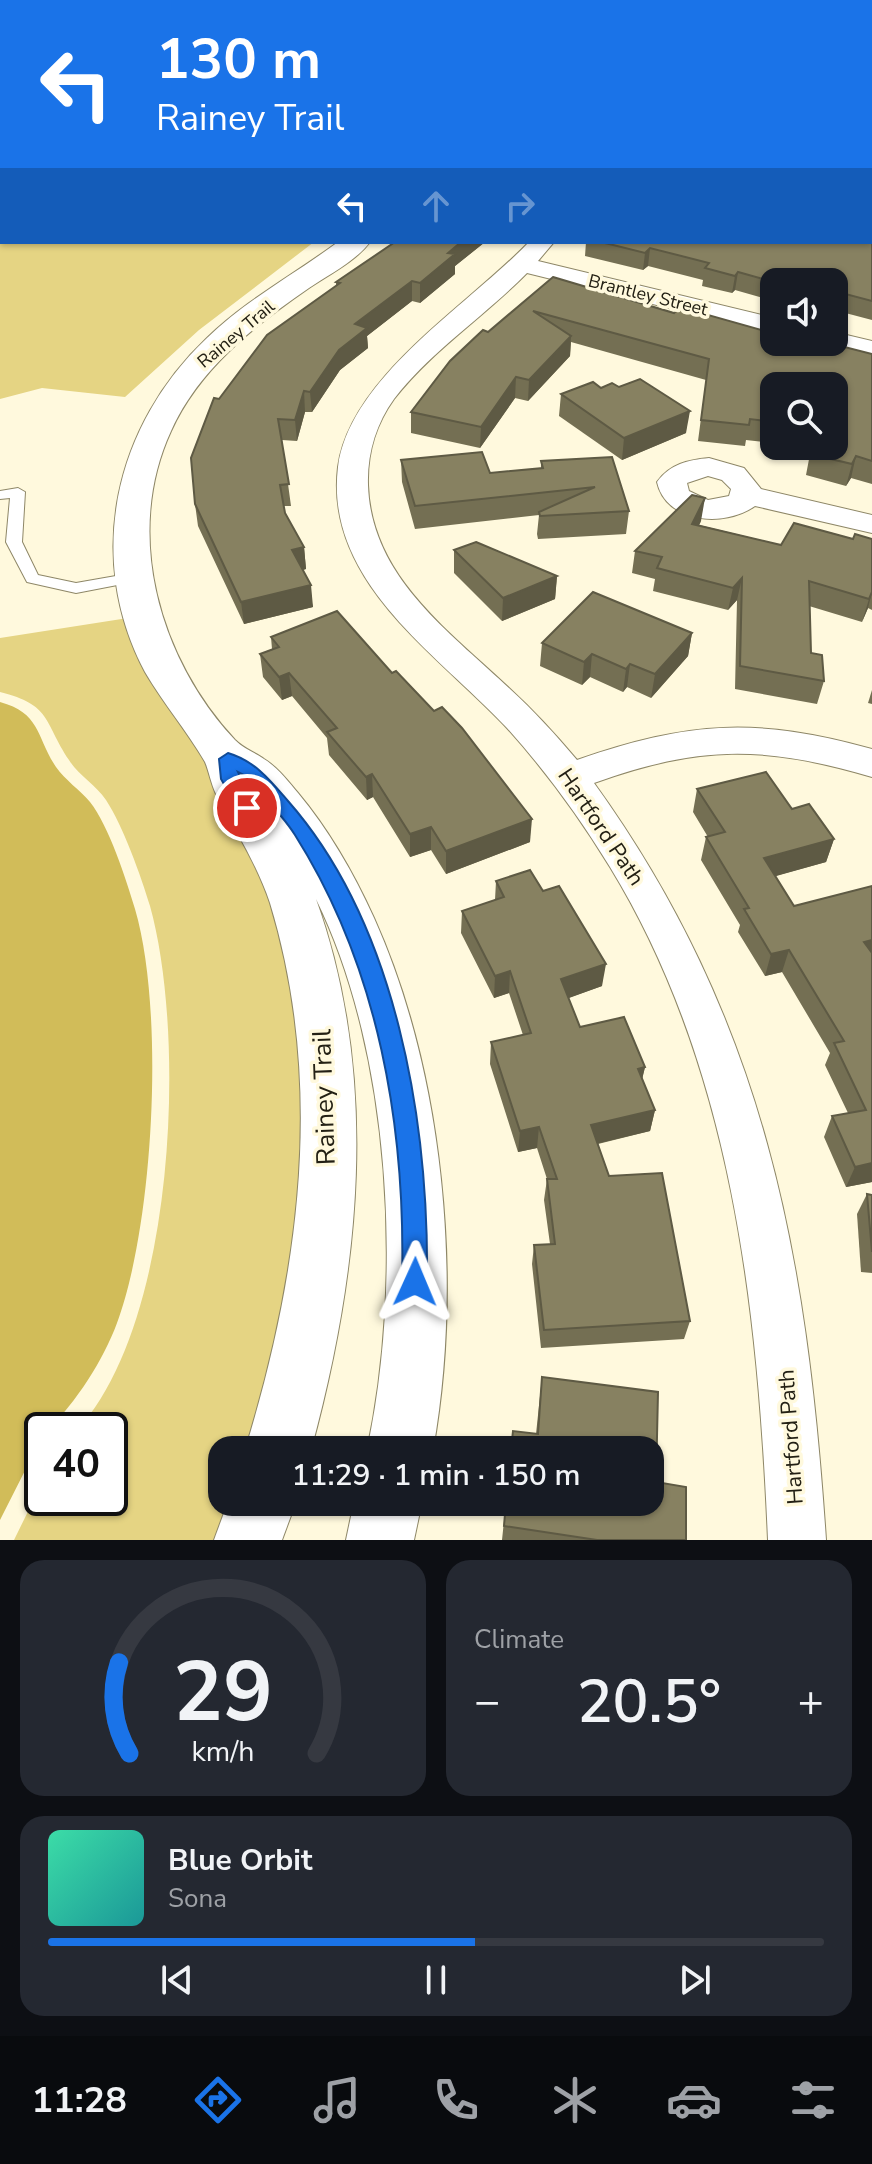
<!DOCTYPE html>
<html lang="en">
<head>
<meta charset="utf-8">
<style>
	body { margin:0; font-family:"Nunito Sans",sans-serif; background:#242831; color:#f1f3f6; height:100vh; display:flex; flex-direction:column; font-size:30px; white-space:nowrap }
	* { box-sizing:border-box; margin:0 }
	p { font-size:26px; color:#9ea1a6 }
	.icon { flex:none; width:44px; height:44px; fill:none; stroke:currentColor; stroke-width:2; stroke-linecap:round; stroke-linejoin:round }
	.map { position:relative; height:1540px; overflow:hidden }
	.drawer { display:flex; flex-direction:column; gap:20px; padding:20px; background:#0d0f14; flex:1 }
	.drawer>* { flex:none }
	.hud { position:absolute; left:0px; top:0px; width:872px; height:244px; box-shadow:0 2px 6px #0004; background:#1a73e8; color:#fff; overflow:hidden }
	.buttons { position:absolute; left:760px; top:268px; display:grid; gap:16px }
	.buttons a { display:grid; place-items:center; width:88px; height:88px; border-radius:16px; background:#171b24; box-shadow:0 2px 6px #0004; font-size:40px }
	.speed { position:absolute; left:24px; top:1412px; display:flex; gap:16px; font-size:40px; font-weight:700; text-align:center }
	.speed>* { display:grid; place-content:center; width:104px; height:104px; border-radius:50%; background:#171b24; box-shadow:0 2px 6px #0004; line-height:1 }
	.speed .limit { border:4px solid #111; border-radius:12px; background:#fff; color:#111 }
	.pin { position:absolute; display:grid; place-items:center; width:68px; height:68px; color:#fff; margin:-34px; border:4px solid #fff; border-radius:50%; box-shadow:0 2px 8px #0007 }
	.me { position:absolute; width:88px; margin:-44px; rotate:1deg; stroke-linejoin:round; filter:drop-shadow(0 0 6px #0008) }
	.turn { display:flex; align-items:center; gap:28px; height:168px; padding:0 24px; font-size:36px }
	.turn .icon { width:104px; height:104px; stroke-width:2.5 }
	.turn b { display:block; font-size:56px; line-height:68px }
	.lanes { display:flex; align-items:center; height:76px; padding:0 24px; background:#0003; justify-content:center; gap:40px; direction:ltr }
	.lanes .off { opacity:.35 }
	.big { font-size:60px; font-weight:600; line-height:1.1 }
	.drawer .widget { flex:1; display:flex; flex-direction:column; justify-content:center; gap:12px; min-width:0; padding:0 28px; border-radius:24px; background:#242831 }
	.drawer .dial { align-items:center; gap:0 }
	.dial svg { height:208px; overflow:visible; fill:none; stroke:#363941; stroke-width:7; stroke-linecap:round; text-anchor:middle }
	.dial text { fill:#f1f3f6; stroke:none }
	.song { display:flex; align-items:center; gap:24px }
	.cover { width:96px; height:96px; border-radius:12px; background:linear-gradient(135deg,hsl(160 70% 55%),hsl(180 70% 35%)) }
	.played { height:8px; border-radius:4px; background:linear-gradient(90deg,#1a73e8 55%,#363941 55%) }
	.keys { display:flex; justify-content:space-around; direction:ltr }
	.heat { display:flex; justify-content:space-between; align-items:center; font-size:44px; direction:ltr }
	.drawer .tiles { flex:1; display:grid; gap:20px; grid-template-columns:1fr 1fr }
	.widget:last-child { grid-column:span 2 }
	.trip { position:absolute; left:208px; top:1436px; width:456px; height:80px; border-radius:24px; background:#171b24; box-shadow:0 2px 6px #0004; font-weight:600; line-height:80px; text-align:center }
	.tabs { display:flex; height:128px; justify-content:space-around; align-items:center; background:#090b0e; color:#9ea1a6 }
	.tabs .icon { width:56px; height:56px }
	.tabs .current { color:#1a73e8 }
	.tabs b { font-size:36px; color:#f1f3f6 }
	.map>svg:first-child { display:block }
	.green { fill:#e5d483 }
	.water { fill:#d1bc59 }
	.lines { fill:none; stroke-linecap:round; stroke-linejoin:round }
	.service-casing { stroke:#8e8767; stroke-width:2 }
	.minor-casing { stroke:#8e8767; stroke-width:2 }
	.tertiary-casing { stroke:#8e8767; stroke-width:2 }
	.secondary-casing { stroke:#8e8767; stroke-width:2 }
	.service { fill:#fff; fill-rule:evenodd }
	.minor { fill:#fff; fill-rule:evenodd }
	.tertiary { fill:#fff; fill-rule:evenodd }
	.secondary { fill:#c0e1ed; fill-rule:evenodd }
	.wall { fill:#746f53 }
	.shaded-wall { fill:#5e5a44 }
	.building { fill:#878161; stroke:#5e5a44; stroke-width:2 }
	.route { fill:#1a73e8; stroke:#114b97; stroke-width:2 }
	.labels { text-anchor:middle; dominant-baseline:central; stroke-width:7; stroke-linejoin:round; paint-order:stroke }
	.far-street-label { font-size:18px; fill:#232014; stroke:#fff9dd }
	.street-label { font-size:22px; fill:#232014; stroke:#fff9dd }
	.near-street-label { font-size:26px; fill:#232014; stroke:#fff9dd }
</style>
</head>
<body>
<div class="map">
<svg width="872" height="1540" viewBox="0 0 872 1540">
	<rect width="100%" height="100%" fill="#fff9dd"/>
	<g class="green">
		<path d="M 0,173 L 2,242 L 314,242 L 199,330 L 125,397 L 42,388 L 0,399 Z"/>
		<path d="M 128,618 L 208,758 L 277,910 L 303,1024 L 304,1203 L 252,1450 L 222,1450 L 222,1502 L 235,1502 L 220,1540 L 14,1540 L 42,1483 L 42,1498 L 110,1498 L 110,1430 L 77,1430 C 175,1325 187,1039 150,906 C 141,876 123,826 106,800 C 96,785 78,775 69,760 C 43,721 52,705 0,692 L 0,638 Z"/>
	</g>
	<path class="water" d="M 0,702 C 41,713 36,737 56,767 C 65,780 80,790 90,802 C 109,826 126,879 135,909 C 165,1011 154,1223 117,1323 C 103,1361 76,1402 48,1430 L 42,1430 L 42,1437 L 0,1520 Z"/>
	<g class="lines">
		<defs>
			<path id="service" d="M 18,488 L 25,492 L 22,542 L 38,575 L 76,583 L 133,573 L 138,575 L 141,578 L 138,581 L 76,593 L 27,582 L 6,542 L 10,498 L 0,499 L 0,491 Z"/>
			<g id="minor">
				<path d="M 529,242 L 554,242 L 538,261 L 774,318 L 774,334 L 527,273 C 485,316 431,351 394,399 C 376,424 367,454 368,485 C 371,577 449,631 510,689 C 534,711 556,735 577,760 C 690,721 756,717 872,749 L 872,777 C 762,745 701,745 594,783 C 765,1020 807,1255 826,1540 L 768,1540 C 758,1310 733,1068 610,867 C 580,818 545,770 507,728 C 439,655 324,582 338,467 C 350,377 469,305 529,242 Z"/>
				<path d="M 834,332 L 872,341 L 872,357 L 825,346 L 822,342 L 834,342 Z"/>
				<path d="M 709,458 L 744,468 L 761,489 L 872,515 L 872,533 L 755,506 C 724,528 666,523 657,482 C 670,464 688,460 709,458 ZM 708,476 L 722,480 L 731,489 L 729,496 L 708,500 L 689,491 L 687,483 Z"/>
			</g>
			<g id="tertiary">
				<path d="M 338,242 L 370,242 C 356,261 328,275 309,288 C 254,326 199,369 171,431 C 123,535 160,660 235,740 C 244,749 254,752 264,759 C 277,767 288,781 298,793 C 329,830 354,874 374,918 C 444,1074 463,1281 433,1450 L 367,1450 C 403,1283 392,1053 316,899 C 380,1078 360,1270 311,1450 L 245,1450 C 300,1272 325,1084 270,903 C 257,864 235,830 216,794 C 211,784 209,771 205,762 C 187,731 163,703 145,672 C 84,557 115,425 207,338 C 246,300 295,274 338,242 Z"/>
				<path d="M 228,1502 L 296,1502 L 282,1540 L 214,1540 Z"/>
				<path d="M 354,1502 L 422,1502 L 414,1540 L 346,1540 Z"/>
			</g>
			<g id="secondary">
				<path d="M 187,0 L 214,0 L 215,2 L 189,2 Z"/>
				<path d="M 238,0 L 268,0 L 269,2 L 240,2 Z"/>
				<path d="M 297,0 L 348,0 L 349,2 L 299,2 Z"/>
				<rect x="870" y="54" width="2" height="12"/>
			</g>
		</defs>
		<use href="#service" class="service-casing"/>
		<use href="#minor" class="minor-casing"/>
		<use href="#tertiary" class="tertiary-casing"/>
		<use href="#secondary" class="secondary-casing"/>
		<use href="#service" class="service"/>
		<use href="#minor" class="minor"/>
		<use href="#tertiary" class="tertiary"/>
		<use href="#secondary" class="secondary"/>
	</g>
	<g class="wall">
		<path d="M 872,158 L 872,320 L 834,310 L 834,282 L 774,282 L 774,301 L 735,290 L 732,293 L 702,286 L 703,280 L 648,266 L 643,270 L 585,256 L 586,242 L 870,242 Z"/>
		<path d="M 395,242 L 485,242 L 455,266 L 455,274 L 420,303 L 412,301 L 367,336 L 368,348 L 340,370 L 312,412 L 305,412 L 297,441 L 282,440 L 291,506 L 284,506 L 285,513 L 304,547 L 306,569 L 303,570 L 313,607 L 244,624 L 198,526 L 195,504 L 219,399 L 336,286 L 336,282 Z"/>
		<path d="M 553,277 L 674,313 L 765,331 L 872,354 L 872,484 L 851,478 L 846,486 L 806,475 L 810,454 L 814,448 L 799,446 L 834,446 L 834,386 L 774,386 L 774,443 L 746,440 L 745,446 L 698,441 L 706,380 L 571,342 L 570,356 L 528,401 L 515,398 L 480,448 L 411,433 L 411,412 L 488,332 Z"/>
		<path d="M 601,388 L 686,433 L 622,460 L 559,416 L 561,394 Z"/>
		<path d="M 612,457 L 629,511 L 626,534 L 538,539 L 537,534 L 539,515 L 415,529 L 402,482 L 401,460 L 490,473 L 541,468 L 541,461 Z"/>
		<path d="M 701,521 L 699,525 L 781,545 L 872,539 L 872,610 L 868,608 L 862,622 L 809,606 L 811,653 L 824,681 L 817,704 L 735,689 L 737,600 L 728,610 L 653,591 L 655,579 L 632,573 L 635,551 Z"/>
		<path d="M 454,550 L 557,576 L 555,599 L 502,621 L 454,573 Z"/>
		<path d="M 692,633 L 688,656 L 651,698 L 627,687 L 623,692 L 590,677 L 582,685 L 540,666 L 542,643 Z"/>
		<path d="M 271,637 L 530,842 L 446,874 L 431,850 L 410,857 L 373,797 L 367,800 L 329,755 L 327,738 L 292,696 L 282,700 L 263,677 L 260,654 L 272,649 Z"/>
		<path d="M 872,690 L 872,704 L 868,703 Z"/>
		<path d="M 697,789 L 792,809 L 834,839 L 826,862 L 775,876 L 794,906 L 872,886 L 872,1182 L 846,1187 L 824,1137 L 832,1116 L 848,1113 L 825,1065 L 830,1053 L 782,972 L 765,976 L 738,932 L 740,925 L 701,860 L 706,837 L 708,837 L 693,812 Z"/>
		<path d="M 496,881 L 602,986 L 568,998 L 580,1027 L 645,1067 L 642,1079 L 655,1110 L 650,1131 L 598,1144 L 609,1176 L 690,1321 L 684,1339 L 541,1348 L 532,1264 L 534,1245 L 550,1244 L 544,1200 L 547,1179 L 537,1148 L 518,1152 L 490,1064 L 491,1042 L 523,1035 L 509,993 L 494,998 L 461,933 L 462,911 L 495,900 Z"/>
		<path d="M 867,1194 L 872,1195 L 872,1273 L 861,1272 L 857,1214 Z"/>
		<path d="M 542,1377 L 656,1482 L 686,1540 L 502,1540 L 506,1502 L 536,1434 Z"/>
	</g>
	<g class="shaded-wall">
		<path d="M 2,138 L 2,152 L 0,153 L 0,139 Z"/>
		<path d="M 461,242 L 485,242 L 455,266 L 455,274 L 420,303 L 420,283 L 448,253 Z"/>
		<path d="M 650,248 L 648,266 L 643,270 L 645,253 Z"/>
		<path d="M 738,272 L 735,290 L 732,293 L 735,276 Z"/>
		<path d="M 412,281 L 412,301 L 367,336 L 368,348 L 340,370 L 312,412 L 310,392 L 355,324 Z"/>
		<path d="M 571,336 L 570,356 L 528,401 L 529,380 Z"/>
		<path d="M 516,377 L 515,398 L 480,448 L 481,427 Z"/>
		<path d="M 304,391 L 305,412 L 297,441 L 295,420 Z"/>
		<path d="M 690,411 L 686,433 L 622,460 L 624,438 Z"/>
		<path d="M 856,456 L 851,478 L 846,486 L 852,464 Z"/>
		<path d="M 705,498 L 701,521 L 689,546 L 692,524 Z"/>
		<path d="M 304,547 L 306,569 L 294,572 L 292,550 Z"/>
		<path d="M 557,576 L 555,599 L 502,621 L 503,598 Z"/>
		<path d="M 742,578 L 737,600 L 728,610 L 733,588 Z"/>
		<path d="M 311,585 L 313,607 L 244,624 L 241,602 Z"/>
		<path d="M 872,592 L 868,608 L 862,622 L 869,599 Z"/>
		<path d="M 692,633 L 688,656 L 651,698 L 655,674 Z"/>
		<path d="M 592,654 L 590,677 L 582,685 L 584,662 Z"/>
		<path d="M 630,664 L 627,687 L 623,692 L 626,669 Z"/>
		<path d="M 289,673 L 292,696 L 282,700 L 279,677 Z"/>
		<path d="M 372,774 L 373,797 L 367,800 L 366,777 Z"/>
		<path d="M 532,819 L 530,842 L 446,874 L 446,851 Z"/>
		<path d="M 431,827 L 431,850 L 410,857 L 410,834 Z"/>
		<path d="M 834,839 L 826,862 L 758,881 L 764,858 Z"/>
		<path d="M 872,940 L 872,960 L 864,942 Z"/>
		<path d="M 789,950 L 782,972 L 765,976 L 771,954 Z"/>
		<path d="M 606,964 L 602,986 L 558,1002 L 561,979 Z"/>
		<path d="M 510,971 L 509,993 L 494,998 L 495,976 Z"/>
		<path d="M 645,1067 L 640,1088 L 638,1069 Z"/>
		<path d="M 655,1110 L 650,1131 L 587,1146 L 591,1125 Z"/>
		<path d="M 539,1127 L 537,1148 L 518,1152 L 520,1131 Z"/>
		<path d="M 872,1163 L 872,1182 L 846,1187 L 855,1167 Z"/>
	</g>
	<g class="building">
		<path d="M 0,17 L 2,17 L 2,58 L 0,50 Z"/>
		<path d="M 2,60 L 2,105 L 1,94 L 0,95 L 0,63 Z"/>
		<path d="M 2,108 L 2,138 L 0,139 L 0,110 Z"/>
		<path d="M 870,158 L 872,158 L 872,198 L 871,198 L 872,204 L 872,301 L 834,291 L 834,282 L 774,282 L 738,272 L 735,276 L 705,268 L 709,263 L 650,248 L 645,253 L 601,242 L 870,242 Z"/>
		<path d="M 395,242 L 461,242 L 448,253 L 455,254 L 420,283 L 412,281 L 355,324 L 367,328 L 339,350 L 310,392 L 304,391 L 295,420 L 278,419 L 289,484 L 280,485 L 285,513 L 304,547 L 292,550 L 311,585 L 241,602 L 195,504 L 191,458 L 214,398 L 219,399 L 267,335 L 340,283 L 336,282 Z"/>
		<path d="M 553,277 L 674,313 L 680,307 L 765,331 L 767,328 L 774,329 L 774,342 L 825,342 L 872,354 L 872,461 L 856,456 L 852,464 L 810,454 L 815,446 L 834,446 L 834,386 L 774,386 L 774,422 L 750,419 L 749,425 L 701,420 L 709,359 L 533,311 L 571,336 L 529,380 L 516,377 L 481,427 L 411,412 L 450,361 L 483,330 L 488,332 Z"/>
		<path d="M 640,379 L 690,411 L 624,438 L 561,394 L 593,382 L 601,388 L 612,383 L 619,387 Z"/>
		<path d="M 482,452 L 490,473 L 543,468 L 541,461 L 612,457 L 629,511 L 540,516 L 539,512 L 595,487 L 415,506 L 401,460 Z"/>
		<path d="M 692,495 L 705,498 L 692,524 L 781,545 L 794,523 L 853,539 L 855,534 L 872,539 L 872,592 L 869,599 L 809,581 L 811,653 L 822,655 L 824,681 L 740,666 L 742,578 L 733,588 L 657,568 L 662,557 L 635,551 Z"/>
		<path d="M 476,542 L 557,576 L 503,598 L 454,550 Z"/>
		<path d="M 593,592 L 692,633 L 655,674 L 630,664 L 626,669 L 592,654 L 584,662 L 542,643 Z"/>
		<path d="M 337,611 L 392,673 L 396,671 L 434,711 L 442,707 L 462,728 L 532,819 L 446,851 L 431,827 L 410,834 L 372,774 L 366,777 L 327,732 L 337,728 L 289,673 L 279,677 L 260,654 L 279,647 L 271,637 Z"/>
		<path d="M 766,772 L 792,809 L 809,804 L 834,839 L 764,858 L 794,906 L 872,886 L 872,940 L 864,942 L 872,953 L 872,1163 L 855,1167 L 832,1116 L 866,1110 L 834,1043 L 844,1041 L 789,950 L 771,954 L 744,909 L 749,908 L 706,837 L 725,832 L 697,789 Z"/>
		<path d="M 530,870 L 543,891 L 559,886 L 606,964 L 561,979 L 580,1027 L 624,1017 L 645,1067 L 638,1069 L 655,1110 L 591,1125 L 609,1176 L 662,1173 L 690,1321 L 544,1330 L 534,1245 L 555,1244 L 547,1179 L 557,1179 L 539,1127 L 520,1131 L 491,1042 L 531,1033 L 510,971 L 495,976 L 462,911 L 504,897 L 496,881 Z"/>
		<path d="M 867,1194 L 872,1195 L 872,1252 Z"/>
		<path d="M 542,1377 L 658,1392 L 656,1482 L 686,1487 L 686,1540 L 597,1540 L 504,1526 L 506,1502 L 650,1502 L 650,1450 L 511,1450 L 513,1431 L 538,1434 Z"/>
	</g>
	<path class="route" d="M 228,753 C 255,761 270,780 288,801 C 397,925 429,1122 427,1282 L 424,1290 L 415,1294 L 406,1290 L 402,1282 C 406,1127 379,968 295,835 C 282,814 261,794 244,775 L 238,772 L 256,808 L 253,812 L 240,812 L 221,779 L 219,759 Z"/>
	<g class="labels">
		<g class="far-street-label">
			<text transform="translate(648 295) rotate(14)">Brantley Street</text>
			<text transform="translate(236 334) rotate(-40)">Rainey Trail</text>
		</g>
		<g class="street-label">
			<text transform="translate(601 827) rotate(56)">Hartford Path</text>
			<text transform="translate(791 1437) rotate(-94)">Hartford Path</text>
		</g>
		<g class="near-street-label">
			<text transform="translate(324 1097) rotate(-92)">Rainey Trail</text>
		</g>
	</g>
</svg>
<div class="buttons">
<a><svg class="icon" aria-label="sound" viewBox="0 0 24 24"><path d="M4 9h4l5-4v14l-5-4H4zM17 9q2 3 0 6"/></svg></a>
<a><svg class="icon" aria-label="search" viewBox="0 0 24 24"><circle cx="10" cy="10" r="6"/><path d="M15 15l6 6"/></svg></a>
</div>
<div class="speed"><div class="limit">40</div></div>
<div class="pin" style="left:247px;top:808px;background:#d93025"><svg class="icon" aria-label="arrive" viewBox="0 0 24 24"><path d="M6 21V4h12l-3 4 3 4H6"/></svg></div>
<svg class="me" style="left:415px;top:1282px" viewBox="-20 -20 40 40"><path d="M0-17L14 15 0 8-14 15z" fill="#1a73e8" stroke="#fff" stroke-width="4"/></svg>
<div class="trip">11:29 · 1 min · 150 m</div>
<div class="hud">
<div class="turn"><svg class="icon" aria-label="left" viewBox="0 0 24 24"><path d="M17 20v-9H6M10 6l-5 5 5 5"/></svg><div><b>130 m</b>Rainey Trail</div></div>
<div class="lanes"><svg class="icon" aria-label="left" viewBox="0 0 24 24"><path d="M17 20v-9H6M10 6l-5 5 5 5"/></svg><svg class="icon off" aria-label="ahead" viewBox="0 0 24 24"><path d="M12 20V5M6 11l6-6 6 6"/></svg><svg class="icon off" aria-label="right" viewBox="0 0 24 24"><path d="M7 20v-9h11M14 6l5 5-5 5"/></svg></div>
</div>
</div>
<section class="drawer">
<div class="tiles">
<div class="widget dial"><svg viewBox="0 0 100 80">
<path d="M14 69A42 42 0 1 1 86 69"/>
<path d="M14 69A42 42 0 0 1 10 34" stroke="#1a73e8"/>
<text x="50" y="56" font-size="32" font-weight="700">29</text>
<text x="50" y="72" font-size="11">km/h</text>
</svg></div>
<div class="widget"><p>Climate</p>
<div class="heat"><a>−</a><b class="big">20.5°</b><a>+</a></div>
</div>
<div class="widget">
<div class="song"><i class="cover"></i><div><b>Blue Orbit</b><p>Sona</p></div></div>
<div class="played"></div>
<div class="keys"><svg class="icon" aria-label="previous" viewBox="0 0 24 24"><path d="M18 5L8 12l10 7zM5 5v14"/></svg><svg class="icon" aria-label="pause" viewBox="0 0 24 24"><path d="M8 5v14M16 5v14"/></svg><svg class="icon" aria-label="next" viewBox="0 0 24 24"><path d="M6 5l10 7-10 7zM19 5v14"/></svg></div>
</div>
</div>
</section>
<nav class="tabs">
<b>11:28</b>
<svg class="icon current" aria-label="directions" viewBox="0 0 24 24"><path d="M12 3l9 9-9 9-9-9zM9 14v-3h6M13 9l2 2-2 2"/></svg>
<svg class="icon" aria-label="music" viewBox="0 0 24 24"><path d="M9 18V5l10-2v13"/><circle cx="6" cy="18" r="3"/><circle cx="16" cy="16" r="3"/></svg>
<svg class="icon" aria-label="phone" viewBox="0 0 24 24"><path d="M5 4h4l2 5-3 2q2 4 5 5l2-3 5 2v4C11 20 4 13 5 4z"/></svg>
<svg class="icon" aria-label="climate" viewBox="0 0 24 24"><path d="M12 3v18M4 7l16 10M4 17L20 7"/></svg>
<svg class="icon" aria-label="car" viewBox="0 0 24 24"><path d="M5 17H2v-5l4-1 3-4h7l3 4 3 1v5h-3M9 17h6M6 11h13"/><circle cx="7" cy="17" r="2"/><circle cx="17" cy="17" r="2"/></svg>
<svg class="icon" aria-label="filters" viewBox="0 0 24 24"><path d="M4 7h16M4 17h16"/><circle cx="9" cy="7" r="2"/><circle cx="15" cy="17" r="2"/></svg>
</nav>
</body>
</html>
